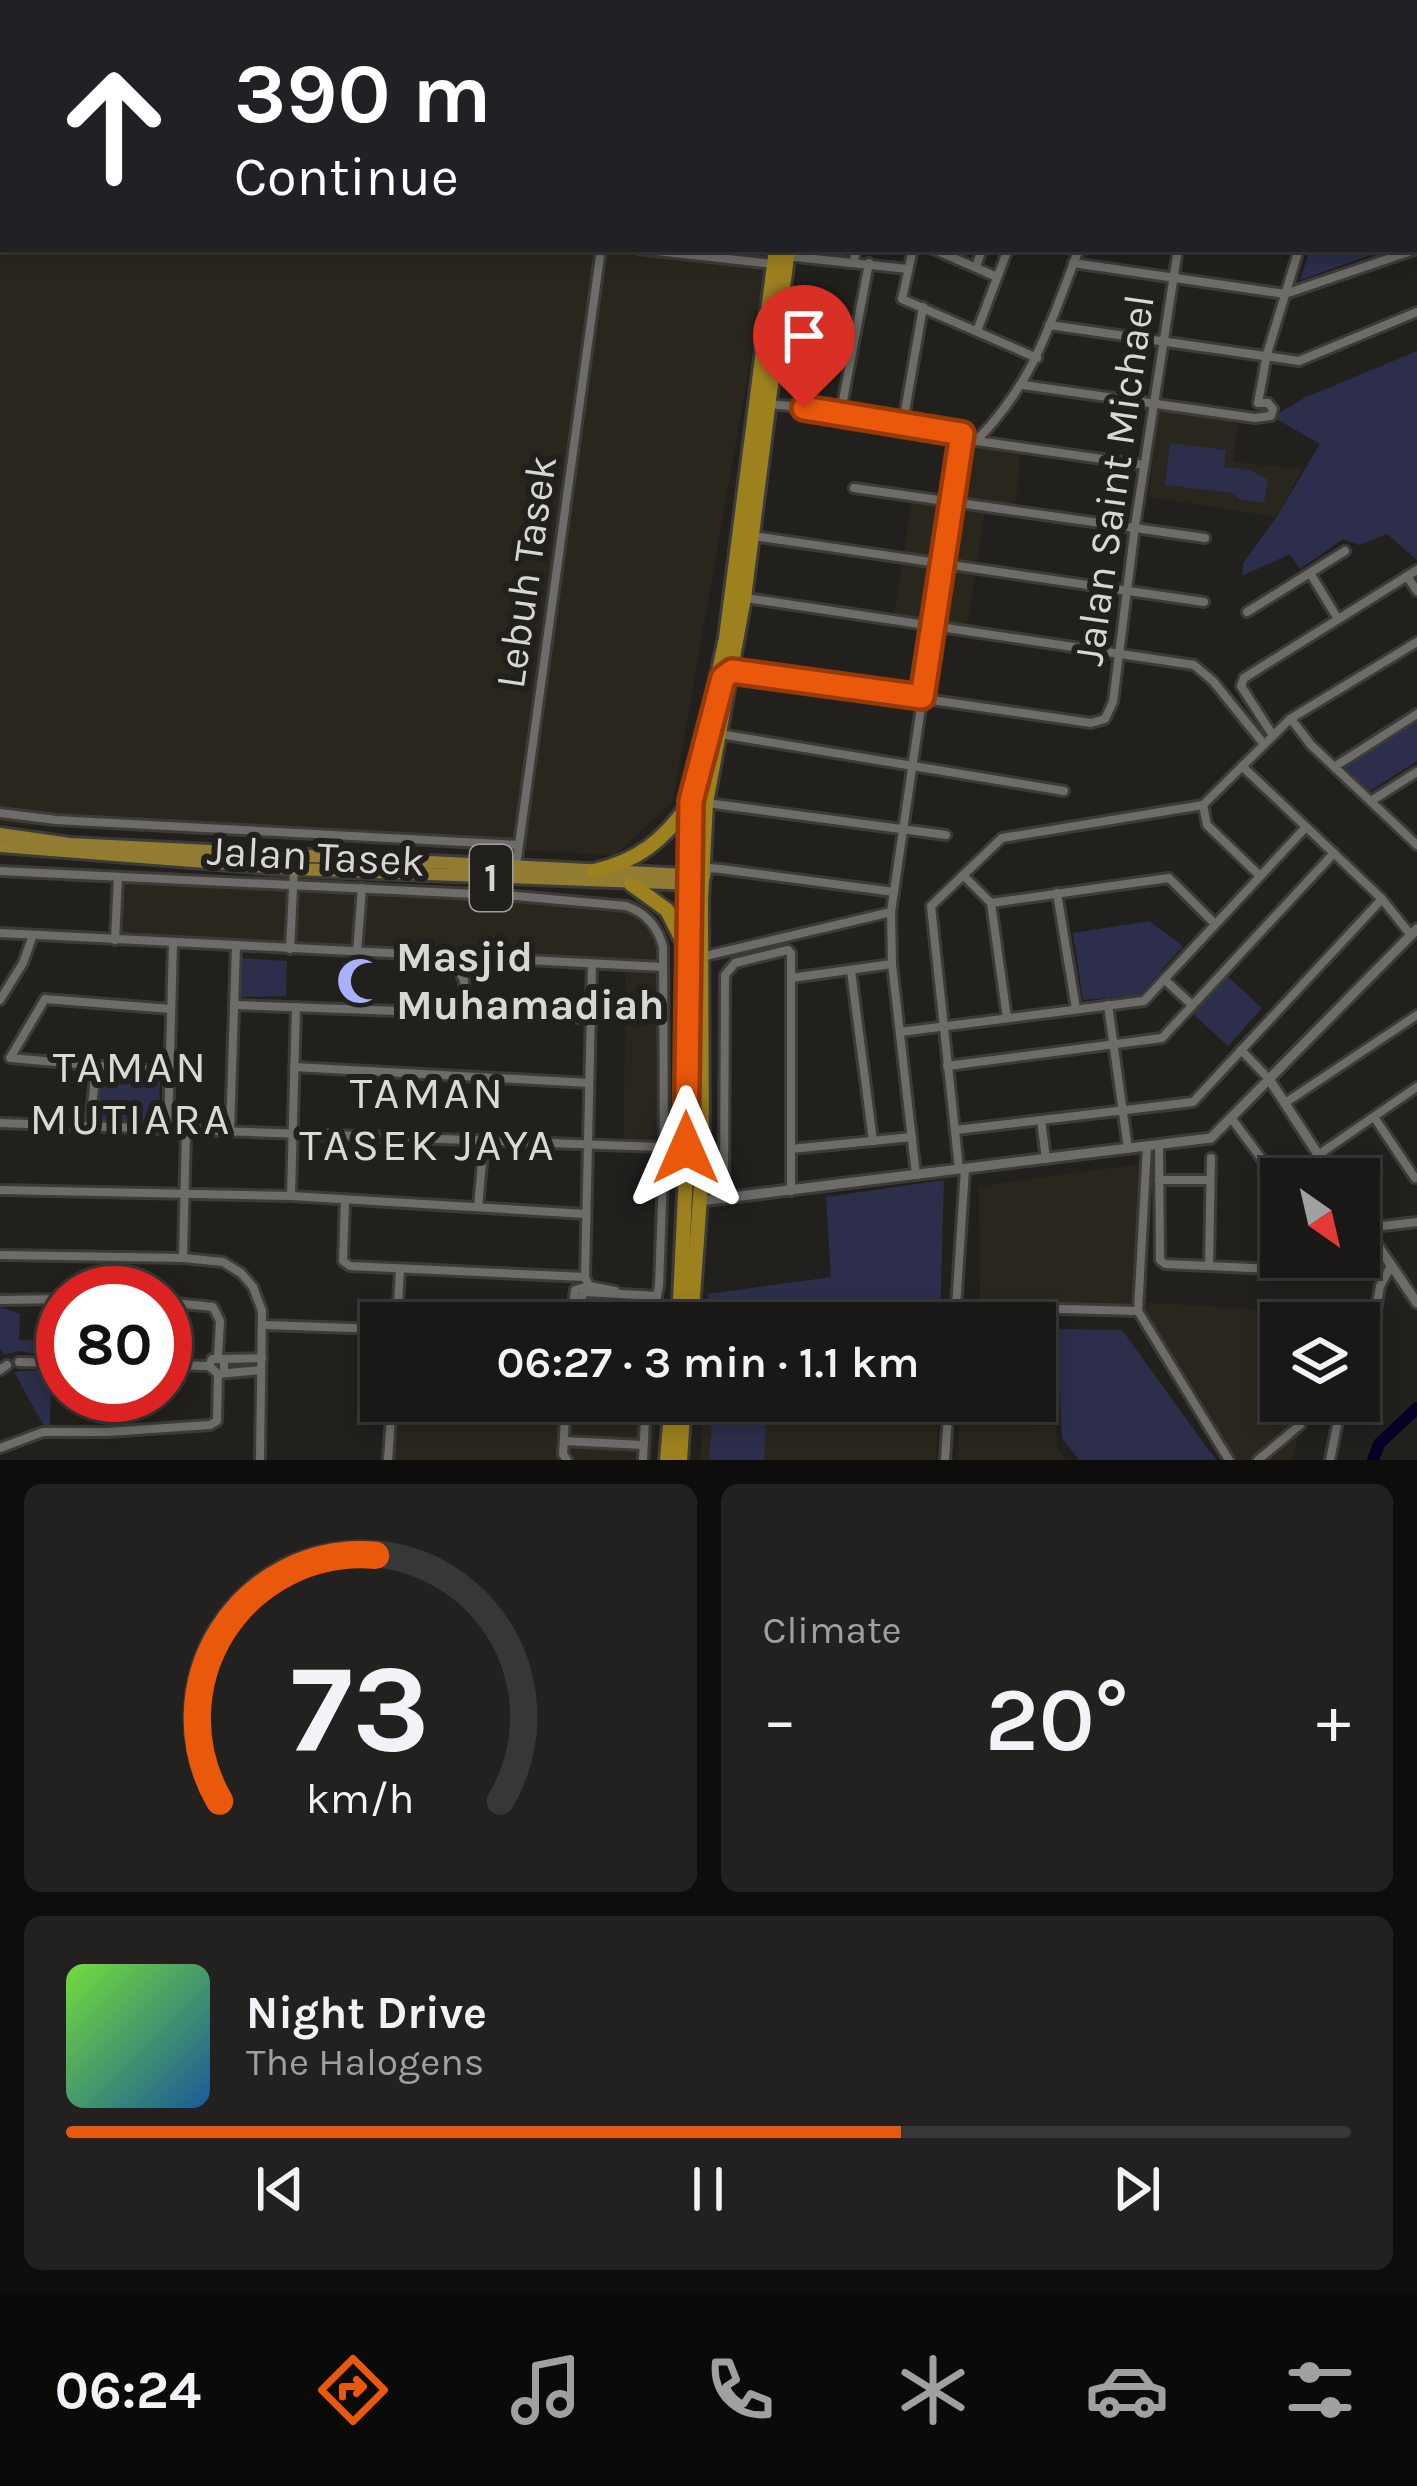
<!DOCTYPE html>
<html lang="en">
<head>
<meta charset="utf-8">
<style>
	body { margin:0; font-family:Karla,sans-serif; background:#22211f; color:#f1f3f6; height:100vh; display:flex; flex-direction:column; font-size:45px; white-space:nowrap }
	* { box-sizing:border-box; margin:0 }
	p { font-size:39px; color:#9fa0a1 }
	.icon { flex:none; width:66px; height:66px; fill:none; stroke:currentColor; stroke-width:2; stroke-linecap:round; stroke-linejoin:round }
	.map { position:relative; height:1460px; overflow:hidden }
	.drawer { display:flex; flex-direction:column; gap:24px; padding:24px; background:#0e0d0c; flex:1 }
	.drawer>* { flex:none }
	.hud { position:absolute; left:0px; top:0px; width:1419px; height:252px; box-shadow:0 6px 18px #0003,0 0 0 3px #373735; background:#202124; color:#fff; overflow:hidden }
	.needle { width:78px; rotate:146deg }
	.buttons { position:absolute; left:1260px; top:1158px; display:grid; gap:24px }
	.buttons a { display:grid; place-items:center; width:120px; height:120px; border-radius:0px; background:#191816; box-shadow:0 6px 18px #0003,0 0 0 3px #373735; font-size:60px }
	.speed { position:absolute; left:36px; top:1266px; display:flex; gap:24px; font-size:60px; font-weight:700; text-align:center }
	.speed>* { display:grid; place-content:center; width:156px; height:156px; border-radius:50%; background:#191816; box-shadow:0 6px 18px #0003,0 0 0 3px #373735; line-height:1 }
	.speed .limit { border:18px solid #d22; background:#fff; color:#111 }
	.pin { position:absolute; display:grid; place-items:center; width:102px; height:102px; color:#fff; margin:-123px -51px; border-radius:50% 50% 50% 0; rotate:-45deg; box-shadow:0 0 12px #0007 }
	.pin .icon { rotate:45deg }
	.me { position:absolute; width:132px; margin:-66px; rotate:0deg; stroke-linejoin:round; filter:drop-shadow(0 0 9px #0008) }
	.turn { display:flex; align-items:center; gap:42px; height:252px; padding:0 36px; font-size:54px }
	.turn .icon { width:156px; height:156px; stroke-width:2.5 }
	.turn b { display:block; font-size:84px; line-height:102px }
	.big { font-size:90px; font-weight:600; line-height:1.1 }
	.drawer .card { flex:1; display:flex; flex-direction:column; justify-content:center; gap:18px; min-width:0; padding:0 42px; border-radius:18px; background:#22211f }
	.drawer .dial { align-items:center; gap:0 }
	.dial svg { height:312px; overflow:visible; fill:none; stroke:#373735; stroke-width:7; stroke-linecap:round; text-anchor:middle }
	.dial text { fill:#f1f3f6; stroke:none }
	.song { display:flex; align-items:center; gap:36px }
	.cover { width:144px; height:144px; border-radius:18px; background:linear-gradient(135deg,hsl(100 70% 55%),hsl(210 70% 35%)) }
	.played { height:12px; border-radius:6px; background:linear-gradient(90deg,#ea580c 65%,#373735 65%) }
	.keys { display:flex; justify-content:space-around; direction:ltr }
	.heat { display:flex; justify-content:space-between; align-items:center; font-size:66px; direction:ltr }
	.drawer .tiles { flex:1; display:grid; gap:24px; grid-template-columns:1fr 1fr }
	.card:last-child { grid-column:span 2 }
	.trip { position:absolute; left:360px; top:1302px; width:696px; height:120px; border-radius:0px; background:#191816; box-shadow:0 6px 18px #0003,0 0 0 3px #373735; font-weight:600; line-height:120px; text-align:center }
	.tabs { display:flex; height:192px; justify-content:space-around; align-items:center; background:#0a0a09; color:#9fa0a1 }
	.tabs .icon { width:84px; height:84px }
	.tabs .selected { color:#ea580c }
	.tabs b { font-size:54px; color:#f1f3f6 }
	.map>svg:first-child { display:block }
	.built { fill:#29261d }
	.green { fill:#2c2e4b }
	.lines { fill:none; stroke-linecap:round; stroke-linejoin:round }
	.river { stroke:#060026; stroke-width:12 }
	.minor-casing { stroke:#3c3b38; stroke-width:14 }
	.tertiary-casing { stroke:#3c3b38; stroke-width:15 }
	.primary-casing { stroke:#3c3b38; stroke-width:18 }
	.trunk-casing { stroke:#3c3b38; stroke-width:20 }
	.minor { stroke:#6d6c68; stroke-width:8 }
	.tertiary { stroke:#6d6c68; stroke-width:9 }
	.primary { stroke:#917c31; stroke-width:12 }
	.trunk { stroke:#9d811f; stroke-width:14 }
	.route-casing { stroke:#983908; stroke-width:30 }
	.route { stroke:#ea580c; stroke-width:21 }
	.labels { text-anchor:middle; dominant-baseline:central; stroke-width:12; stroke-linejoin:round; paint-order:stroke }
	.shield { fill:#21201d; stroke:#a1a09d; stroke-width:3 }
	.shield-label { font-size:39px; font-weight:bold; fill:#d8d7d4 }
	.street-label { font-size:42px; fill:#d8d7d4; stroke:#21201d }
	.poi-label { font-size:42px; font-weight:bold; fill:#d8d7d4; stroke:#21201d; text-anchor:start }
	.neighbourhood-label { font-size:45px; letter-spacing:3px; fill:#dad9d4; stroke:#21201d }
</style>
</head>
<body>
<div class="map">
<svg width="1417" height="1460" viewBox="0 0 1417 1460">
	<rect width="100%" height="100%" fill="#21201d"/>
	<g class="built">
		<path d="M 0,0 L 580,3 L 3,3 L 3,249 L 770,249 L 673,801 L 616,855 L 0,824 Z"/>
		<path d="M 1160,405 L 1239,418 L 1233,462 L 1302,469 L 1277,517 L 1148,497 Z"/>
		<path d="M 963,438 L 1020,450 L 1016,507 L 986,505 L 966,632 L 893,621 L 913,495 L 956,501 Z"/>
		<path d="M 111,871 L 635,899 L 651,912 L 668,948 L 672,1145 L 624,1142 L 625,970 L 110,943 Z"/>
		<path d="M 1141,1164 L 1131,1305 L 980,1300 L 979,1186 Z"/>
		<path d="M 588,1297 L 667,1300 L 665,1323 L 580,1323 L 581,1302 Z"/>
		<path d="M 1142,1302 L 1323,1314 L 1321,1323 L 1281,1323 L 1281,1401 L 1305,1401 L 1293,1460 L 1227,1460 L 1142,1327 Z"/>
		<path d="M 1051,1319 L 1057,1448 L 1066,1460 L 958,1460 L 959,1401 L 1035,1401 L 1035,1323 L 962,1323 Z"/>
		<path d="M 386,1401 L 658,1401 L 652,1460 L 383,1460 Z"/>
		<path d="M 702,1401 L 938,1401 L 936,1460 L 701,1460 Z"/>
	</g>
	<g class="green">
		<path d="M 1310,249 L 1388,249 L 1300,280 Z"/>
		<path d="M 1417,351 L 1417,560 L 1387,534 L 1359,545 L 1343,539 L 1300,569 L 1290,554 L 1242,576 L 1243,563 L 1276,518 L 1320,444 L 1273,417 L 1304,398 Z"/>
		<path d="M 1170,443 L 1226,450 L 1224,467 L 1250,470 L 1268,480 L 1264,503 L 1239,499 L 1232,493 L 1165,485 Z"/>
		<path d="M 1417,720 L 1417,761 L 1370,791 L 1344,768 Z"/>
		<path d="M 1149,921 L 1183,946 L 1140,995 L 1083,1000 L 1073,933 Z"/>
		<path d="M 240,958 L 287,961 L 286,996 L 239,997 Z"/>
		<path d="M 1227,976 L 1262,1008 L 1228,1046 L 1192,1013 Z"/>
		<path d="M 99,1075 L 160,1076 L 159,1122 L 98,1121 Z"/>
		<path d="M 944,1180 L 940,1323 L 706,1323 L 708,1294 L 831,1277 L 826,1197 Z"/>
		<path d="M 0,1307 L 20,1314 L 19,1340 L 52,1341 L 51,1356 L 18,1351 L 4,1355 L 0,1349 Z"/>
		<path d="M 1056,1329 L 1122,1330 L 1216,1460 L 1079,1460 L 1062,1438 Z"/>
		<path d="M 51,1369 L 50,1427 L 44,1426 L 14,1372 Z"/>
		<path d="M 713,1402 L 767,1405 L 764,1460 L 709,1460 Z"/>
	</g>
	<g class="lines">
		<path class="river" d="M 1373,1460 L 1379,1444 L 1417,1408"/>
		<defs>
			<g id="minor">
				<path d="M 984,0 L 993,3"/>
				<path d="M 1200,0 L 1200,3"/>
				<path d="M 1384,0 L 1384,3"/>
				<path d="M 501,3 L 501,0"/>
				<path d="M 915,3 L 916,0"/>
				<path d="M 973,3 L 973,0"/>
				<path d="M 1089,3 L 1090,0"/>
				<path d="M 1324,3 L 1324,0"/>
				<path d="M 1416,43 L 1417,43"/>
				<path d="M 1416,99 L 1417,99"/>
				<path d="M 1416,162 L 1417,162"/>
				<path d="M 1416,222 L 1417,225"/>
				<path d="M 638,249 L 773,264"/>
				<path d="M 913,249 L 902,299 L 1037,358"/>
				<path d="M 933,249 L 997,277"/>
				<path d="M 786,256 L 908,269"/>
				<path d="M 854,261 L 856,249"/>
				<path d="M 1073,263 L 1285,294 L 1417,249"/>
				<path d="M 976,267 L 982,249"/>
				<path d="M 1049,325 L 1299,361 L 1417,312"/>
				<path d="M 977,331 L 1008,249"/>
				<path d="M 1023,385 L 1255,418 L 1271,416 L 1273,409 L 1268,403 L 1258,403 L 1267,354 L 1299,249"/>
				<path d="M 769,404 L 841,411 L 961,434 L 977,441 L 1144,465"/>
				<path d="M 841,411 L 869,263"/>
				<path d="M 903,423 L 923,307"/>
				<path d="M 978,439 C 1035,380 1050,324 1079,249"/>
				<path d="M 854,488 L 1205,538"/>
				<path d="M 753,536 L 1204,602"/>
				<path d="M 1310,573 L 1338,619"/>
				<path d="M 1407,576 L 1417,591"/>
				<path d="M 746,598 L 1194,665 L 1213,681 L 1263,743"/>
				<path d="M 1247,612 L 1345,551"/>
				<path d="M 732,671 L 1091,723 L 1105,719 L 1113,702 L 1135,526 L 1178,249"/>
				<path d="M 1291,719 L 1311,745 L 1417,845"/>
				<path d="M 720,734 L 1064,791"/>
				<path d="M 1272,734 L 1241,686 L 1244,678 L 1417,570"/>
				<path d="M 1242,766 L 1382,899 L 1410,934"/>
				<path d="M 1334,767 L 1417,714"/>
				<path d="M 1371,801 L 1417,772"/>
				<path d="M 707,803 L 946,835"/>
				<path d="M 1203,805 L 1290,719 L 1417,642"/>
				<path d="M 1203,805 L 1207,825 L 1260,876"/>
				<path d="M 0,813 L 56,820 L 518,845"/>
				<path d="M 516,866 L 601,249"/>
				<path d="M 0,871 L 516,896 L 626,906 C 645,912 658,927 663,947 L 664,1148 L 659,1286 L 651,1323"/>
				<path d="M 963,875 L 991,903 L 1007,1018"/>
				<path d="M 706,877 L 708,868 L 721,869 L 894,892"/>
				<path d="M 1057,893 L 1076,1009"/>
				<path d="M 991,903 L 1169,878 L 1215,924"/>
				<path d="M 0,933 L 663,967"/>
				<path d="M 115,940 L 118,877"/>
				<path d="M 290,949 L 294,869"/>
				<path d="M 357,952 L 362,888"/>
				<path d="M 701,957 L 891,912"/>
				<path d="M 451,958 L 464,980 L 465,1013"/>
				<path d="M 851,971 L 873,1141"/>
				<path d="M 791,978 L 892,964"/>
				<path d="M 1164,979 L 1192,1005"/>
				<path d="M 0,1000 L 23,963 L 33,935"/>
				<path d="M 234,1005 L 590,1018"/>
				<path d="M 1108,1005 L 1128,1149"/>
				<path d="M 900,1032 L 1144,1001 L 1306,827"/>
				<path d="M 1241,1050 L 1269,1079"/>
				<path d="M 947,1066 L 1162,1038 L 1334,853"/>
				<path d="M 294,1067 L 589,1083"/>
				<path d="M 169,1072 L 10,1058 L 45,999 L 171,1009"/>
				<path d="M 1285,1103 L 1417,1015"/>
				<path d="M 1374,1117 L 1415,1178"/>
				<path d="M 1232,1119 L 1281,1185"/>
				<path d="M 1041,1120 L 1046,1159"/>
				<path d="M 0,1123 L 686,1148"/>
				<path d="M 90,1127 L 96,1066"/>
				<path d="M 168,1129 L 173,943"/>
				<path d="M 956,1130 L 1193,1102 L 1382,899"/>
				<path d="M 230,1132 L 236,946"/>
				<path d="M 1159,1145 L 1160,1260 L 1165,1264 L 1292,1270 L 1301,1267 L 1306,1257"/>
				<path d="M 1147,1147 L 1138,1311 L 1229,1460"/>
				<path d="M 791,1149 L 912,1137"/>
				<path d="M 1318,1155 L 1417,1087"/>
				<path d="M 959,1169 L 931,906 L 1002,838 L 1203,805"/>
				<path d="M 916,1175 L 892,964 L 891,912 L 961,434"/>
				<path d="M 1159,1180 L 1210,1180"/>
				<path d="M 0,1190 L 291,1196 L 586,1214"/>
				<path d="M 291,1196 L 296,1007"/>
				<path d="M 724,1199 L 725,975 L 735,963 L 788,950 L 791,953 L 791,1191"/>
				<path d="M 345,1200 L 343,1261 L 350,1266 L 585,1277"/>
				<path d="M 478,1207 L 484,1141"/>
				<path d="M 1366,1228 L 1417,1222"/>
				<path d="M 0,1255 L 183,1258 L 223,1262 L 241,1273 L 253,1287 L 262,1311 L 260,1460"/>
				<path d="M 183,1258 L 186,1130"/>
				<path d="M 1209,1266 L 1211,1158"/>
				<path d="M 589,1286 L 585,1277 L 592,964"/>
				<path d="M 0,1300 L 63,1299"/>
				<path d="M 165,1302 L 213,1307 L 220,1321 L 218,1357"/>
				<path d="M 956,1306 L 1138,1311"/>
				<path d="M 397,1323 L 400,1269"/>
				<path d="M 570,1323 L 575,1290 L 589,1286 L 615,1291"/>
				<path d="M 575,1323 L 577,1304 L 585,1292 L 657,1296"/>
				<path d="M 955,1323 L 965,1169"/>
				<path d="M 264,1325 L 381,1329"/>
				<path d="M 1359,1353 L 1373,1328 L 1380,1286 L 1391,1266"/>
				<path d="M 224,1359 L 262,1358"/>
				<path d="M 19,1362 L 63,1363"/>
				<path d="M 165,1365 L 209,1366"/>
				<path d="M 0,1370 L 7,1365"/>
				<path d="M 224,1371 L 224,1359 L 212,1359 L 209,1366 L 218,1374 L 261,1370"/>
				<path d="M 566,1401 L 563,1454 L 567,1460"/>
				<path d="M 660,1401 L 669,1415"/>
				<path d="M 392,1402 L 565,1410"/>
				<path d="M 564,1441 L 643,1445"/>
				<path d="M 0,1448 L 43,1432 L 107,1432 L 210,1425 L 217,1421 L 218,1374"/>
				<path d="M 388,1460 L 392,1402"/>
				<path d="M 643,1460 L 646,1401"/>
				<path d="M 945,1460 L 949,1401"/>
				<path d="M 1258,1460 L 1300,1425 L 1305,1401"/>
				<path d="M 1330,1460 L 1342,1401"/>
			</g>
			<g id="tertiary">
				<path d="M 1269,1079 L 1334,1179"/>
				<path d="M 700,1201 L 1211,1138 L 1417,929"/>
				<path d="M 1359,1218 L 1417,1303"/>
			</g>
			<g id="primary">
				<path d="M 0,834 L 70,844 L 687,875 L 698,881"/>
				<path d="M 0,846 L 294,869 L 694,884"/>
			</g>
			<g id="trunk">
				<path d="M 864,3 L 865,0"/>
				<path d="M 877,3 L 878,0"/>
				<path d="M 594,871 C 638,861 664,840 689,804"/>
				<path d="M 631,884 L 667,910 L 681,938"/>
				<path d="M 679,1323 L 686,1173 L 691,801 L 726,638 L 776,249"/>
				<path d="M 691,1323 L 702,1170 L 701,900 L 706,803 L 744,598 L 788,249"/>
				<path d="M 667,1460 L 672,1401"/>
				<path d="M 680,1460 L 684,1401"/>
			</g>
		</defs>
		<use href="#minor" class="minor-casing"/>
		<use href="#tertiary" class="tertiary-casing"/>
		<use href="#primary" class="primary-casing"/>
		<use href="#trunk" class="trunk-casing"/>
		<use href="#minor" class="minor"/>
		<use href="#tertiary" class="tertiary"/>
		<use href="#primary" class="primary"/>
		<use href="#trunk" class="trunk"/>
	</g>
	<g class="lines">
		<defs>
			<path id="route" d="M 686,1148 L 691,801 L 723,678 L 732,671 L 922,697 L 962,434 L 804,408"/>
		</defs>
		<use href="#route" class="route-casing"/>
		<use href="#route" class="route"/>
	</g>
	<defs>
		<symbol id="mosque-bare" viewBox="-9 -9 18 18"><path d="M3.5-4.9A6 6 0 1 0 3.5 4.9A5 5 0 1 1 3.5-4.9Z" fill="#a9b0fc" stroke="#21201d" stroke-width="2.5" paint-order="stroke"/></symbol>
	</defs>
	<g fill-rule="evenodd">
		<use href="#mosque-bare" x="327" y="948" width="66" height="66"/>
	</g>
	<g class="labels">
		<rect class="shield" x="470" y="845" width="42" height="66" rx="9"/>
		<g class="shield-label">
			<text x="491" y="878">1</text>
		</g>
		<g class="street-label">
			<text transform="translate(1114 480) rotate(-82)">Jalan Saint Michael</text>
			<text transform="translate(526 572) rotate(-82)">Lebuh Tasek</text>
			<text transform="translate(316 856) rotate(3)">Jalan Tasek</text>
		</g>
		<g class="poi-label">
			<text x="396" y="957">Masjid<tspan x="396" dy="48">Muhamadiah</tspan></text>
		</g>
		<g class="neighbourhood-label">
			<text x="131" y="1067">TAMAN<tspan x="131" dy="52">MUTIARA</tspan></text>
			<text x="428" y="1093">TAMAN<tspan x="428" dy="52">TASEK JAYA</tspan></text>
		</g>
	</g>
</svg>
<div class="buttons">
<a><svg class="needle" viewBox="-14 -14 28 28"><path d="M0-13l5 13h-10z" fill="#e53935"/><path d="M0 13l5-13h-10z" fill="#9fa0a1"/></svg></a>
<a><svg class="icon" aria-label="layers" viewBox="0 0 24 24"><path d="M12 4l9 5-9 5-9-5zM3 14l9 5 9-5"/></svg></a>
</div>
<div class="speed"><div class="limit">80</div></div>
<div class="pin" style="left:804px;top:408px;background:#d93025"><svg class="icon" aria-label="arrive" viewBox="0 0 24 24"><path d="M6 21V4h12l-3 4 3 4H6"/></svg></div>
<svg class="me" style="left:686px;top:1148px" viewBox="-20 -20 40 40"><path d="M0-17L14 15 0 8-14 15z" fill="#ea580c" stroke="#fff" stroke-width="4"/></svg>
<div class="trip">06:27 · 3 min · 1.1 km</div>
<div class="hud">
<div class="turn"><svg class="icon" aria-label="ahead" viewBox="0 0 24 24"><path d="M12 20V5M6 11l6-6 6 6"/></svg><div><b>390 m</b>Continue</div></div>
</div>
</div>
<section class="drawer">
<div class="tiles">
<div class="card dial"><svg viewBox="0 0 100 80">
<path d="M14 69A42 42 0 1 1 86 69"/>
<path d="M14 69A42 42 0 0 1 54 6" stroke="#ea580c"/>
<text x="50" y="56" font-size="32" font-weight="700">73</text>
<text x="50" y="72" font-size="11">km/h</text>
</svg></div>
<div class="card"><p>Climate</p>
<div class="heat"><a>−</a><b class="big">20°</b><a>+</a></div>
</div>
<div class="card">
<div class="song"><i class="cover"></i><div><b>Night Drive</b><p>The Halogens</p></div></div>
<div class="played"></div>
<div class="keys"><svg class="icon" aria-label="previous" viewBox="0 0 24 24"><path d="M18 5L8 12l10 7zM5 5v14"/></svg><svg class="icon" aria-label="pause" viewBox="0 0 24 24"><path d="M8 5v14M16 5v14"/></svg><svg class="icon" aria-label="next" viewBox="0 0 24 24"><path d="M6 5l10 7-10 7zM19 5v14"/></svg></div>
</div>
</div>
</section>
<nav class="tabs">
<b>06:24</b>
<svg class="icon selected" aria-label="directions" viewBox="0 0 24 24"><path d="M12 3l9 9-9 9-9-9zM9 14v-3h6M13 9l2 2-2 2"/></svg>
<svg class="icon" aria-label="music" viewBox="0 0 24 24"><path d="M9 18V5l10-2v13"/><circle cx="6" cy="18" r="3"/><circle cx="16" cy="16" r="3"/></svg>
<svg class="icon" aria-label="phone" viewBox="0 0 24 24"><path d="M5 4h4l2 5-3 2q2 4 5 5l2-3 5 2v4C11 20 4 13 5 4z"/></svg>
<svg class="icon" aria-label="climate" viewBox="0 0 24 24"><path d="M12 3v18M4 7l16 10M4 17L20 7"/></svg>
<svg class="icon" aria-label="car" viewBox="0 0 24 24"><path d="M5 17H2v-5l4-1 3-4h7l3 4 3 1v5h-3M9 17h6M6 11h13"/><circle cx="7" cy="17" r="2"/><circle cx="17" cy="17" r="2"/></svg>
<svg class="icon" aria-label="filters" viewBox="0 0 24 24"><path d="M4 7h16M4 17h16"/><circle cx="9" cy="7" r="2"/><circle cx="15" cy="17" r="2"/></svg>
</nav>
</body>
</html>
